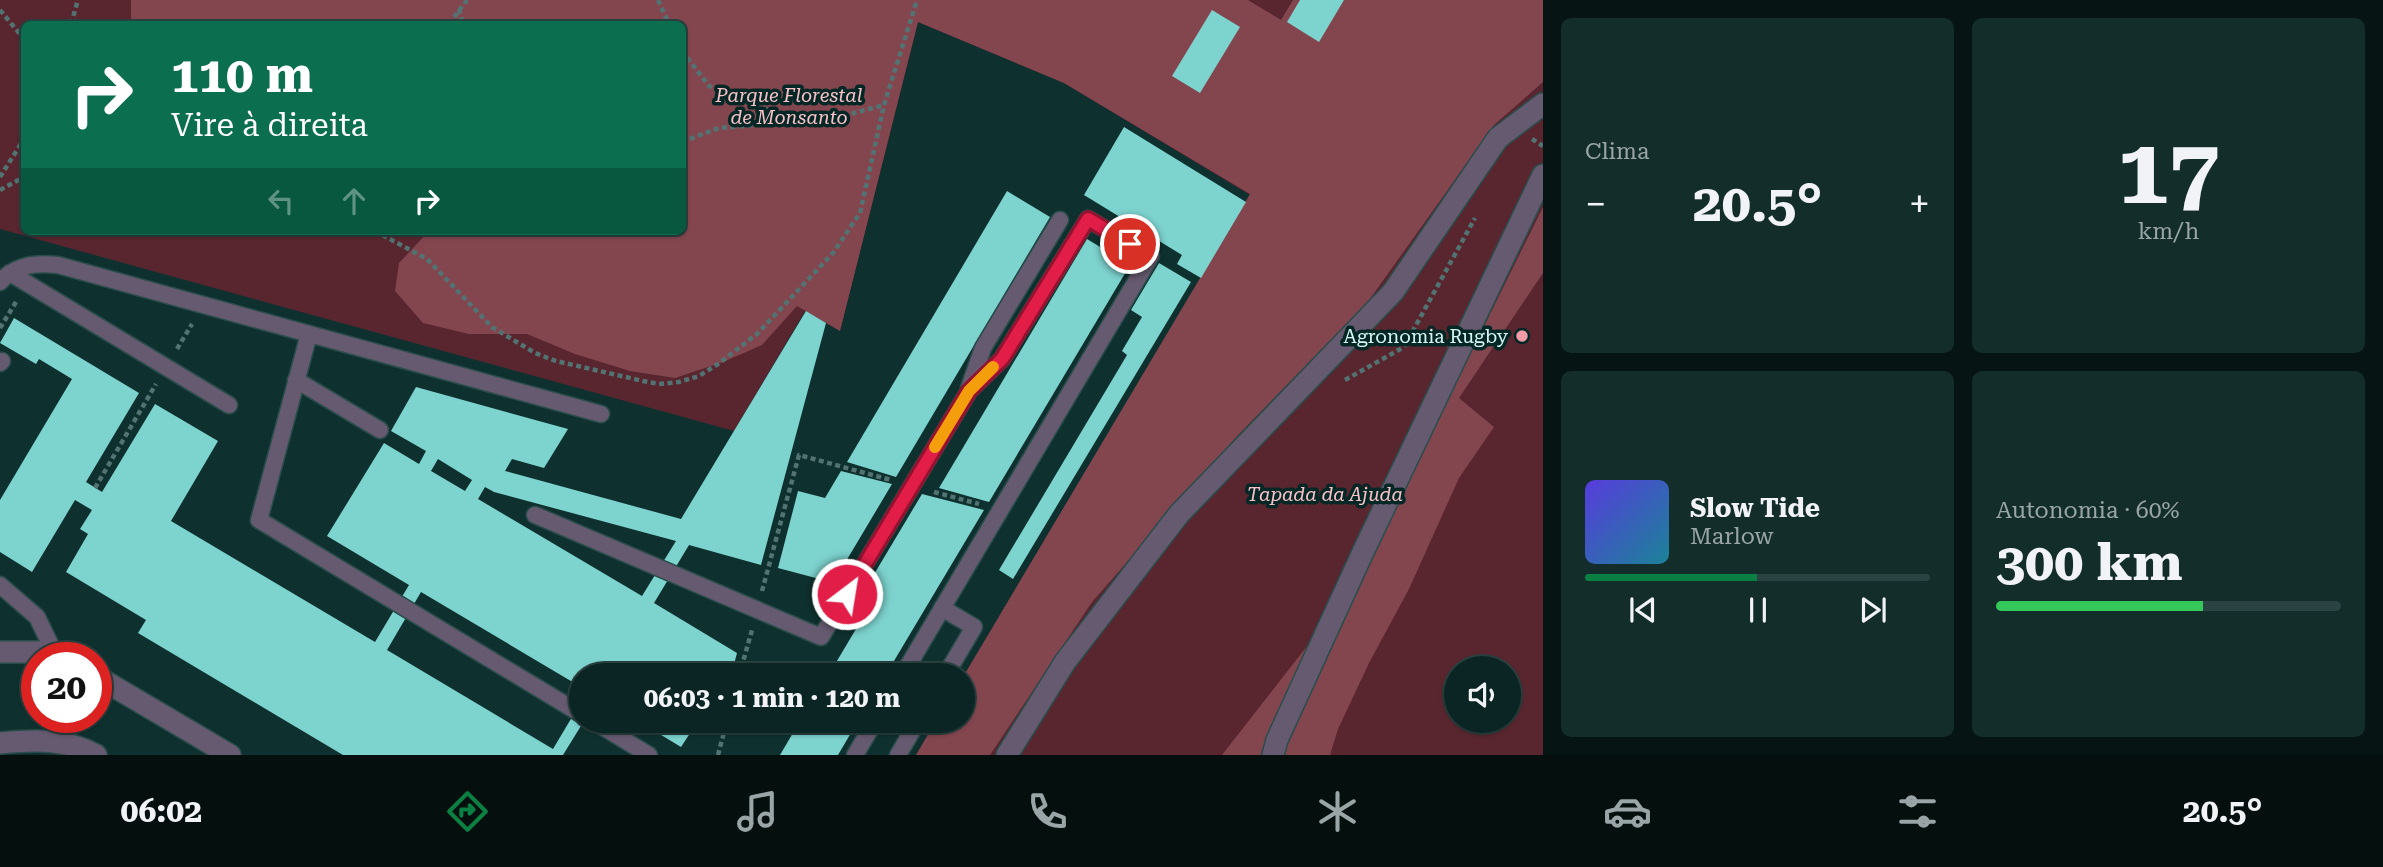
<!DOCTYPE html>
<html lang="pt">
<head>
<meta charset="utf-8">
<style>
	body { margin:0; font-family:"Roboto Serif",serif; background:#132d2b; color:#f1f3f6; height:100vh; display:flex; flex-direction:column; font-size:26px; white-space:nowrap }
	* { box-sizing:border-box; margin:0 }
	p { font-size:23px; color:#99a5a6 }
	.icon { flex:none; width:38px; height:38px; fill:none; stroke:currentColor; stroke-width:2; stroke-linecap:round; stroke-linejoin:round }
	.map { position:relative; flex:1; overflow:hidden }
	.sheet { display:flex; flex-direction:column; gap:18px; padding:18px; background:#061413; width:840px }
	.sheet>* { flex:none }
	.hud { position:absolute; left:21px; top:21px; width:665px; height:214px; border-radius:10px; box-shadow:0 2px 5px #0004,0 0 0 2px #2a4241; background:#0b6e4f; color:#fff; overflow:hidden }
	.fabs { position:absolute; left:1444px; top:656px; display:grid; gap:14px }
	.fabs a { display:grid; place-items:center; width:77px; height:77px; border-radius:50%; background:#0a2523; box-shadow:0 2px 5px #0004,0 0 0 2px #2a4241; font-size:35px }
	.speed { position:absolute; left:21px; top:642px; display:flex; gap:14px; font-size:35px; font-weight:700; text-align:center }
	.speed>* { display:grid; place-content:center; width:91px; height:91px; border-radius:50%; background:#0a2523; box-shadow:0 2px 5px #0004,0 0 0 2px #2a4241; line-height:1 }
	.speed .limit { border:10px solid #d22; background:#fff; color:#111 }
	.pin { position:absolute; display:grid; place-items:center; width:60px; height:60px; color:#fff; margin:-30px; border:4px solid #fff; border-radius:50%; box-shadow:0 2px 7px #0007 }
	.me { position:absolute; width:77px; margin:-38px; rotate:31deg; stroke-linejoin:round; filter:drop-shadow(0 0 5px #0008) }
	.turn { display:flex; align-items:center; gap:24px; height:147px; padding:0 35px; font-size:32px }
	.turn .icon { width:91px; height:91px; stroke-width:2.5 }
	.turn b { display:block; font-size:49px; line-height:60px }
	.lanes { display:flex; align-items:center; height:66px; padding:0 35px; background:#0003; justify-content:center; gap:35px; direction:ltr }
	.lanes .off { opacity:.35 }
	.big { font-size:52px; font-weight:700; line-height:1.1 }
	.sheet .widget { flex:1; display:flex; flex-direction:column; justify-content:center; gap:10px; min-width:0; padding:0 24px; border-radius:10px; background:#132d2b }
	.sheet .dial { align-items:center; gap:0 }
	.dial b { font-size:91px; line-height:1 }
	.song { display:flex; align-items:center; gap:21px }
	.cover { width:84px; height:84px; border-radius:10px; background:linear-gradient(135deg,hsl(250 70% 55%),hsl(190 70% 35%)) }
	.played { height:7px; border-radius:4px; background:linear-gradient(90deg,#0b8043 50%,#2a4241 50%) }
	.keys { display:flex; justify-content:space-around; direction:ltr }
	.heat { display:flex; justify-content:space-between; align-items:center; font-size:38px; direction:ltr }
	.charge { height:10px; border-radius:5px; background:linear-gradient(90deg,#34c759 60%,#2a4241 0) }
	.sheet .tiles { flex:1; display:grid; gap:18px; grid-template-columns:repeat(2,1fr) }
	.trip { position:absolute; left:569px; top:663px; width:406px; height:70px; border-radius:35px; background:#0a2523; box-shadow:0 2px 5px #0004,0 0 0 2px #2a4241; font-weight:700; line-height:70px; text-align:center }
	.menu { display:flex; height:112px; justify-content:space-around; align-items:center; background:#040f0e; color:#99a5a6 }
	.menu .icon { width:49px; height:49px }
	.menu .current { color:#0b8043 }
	.menu b { font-size:32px; color:#f1f3f6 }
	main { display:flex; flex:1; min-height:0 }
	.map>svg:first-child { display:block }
	.green { fill:#59262f; fill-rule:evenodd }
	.forest { fill:#83464f }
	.building { fill:#7dd3ce; fill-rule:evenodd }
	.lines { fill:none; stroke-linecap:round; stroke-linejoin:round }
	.lane-casing { stroke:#2a4d4b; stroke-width:19 }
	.street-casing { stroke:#2a4d4b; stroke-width:24 }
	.path { stroke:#527371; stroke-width:4.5; stroke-dasharray:5 3.5; stroke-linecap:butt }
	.lane { stroke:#665a70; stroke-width:16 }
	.street { stroke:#665a70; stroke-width:21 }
	.route-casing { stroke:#92132f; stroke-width:18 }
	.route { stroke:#e11d48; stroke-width:12 }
	.slow { stroke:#f59e0b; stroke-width:12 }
	.poi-dot { fill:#f39aa7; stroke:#032725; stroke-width:2.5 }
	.labels { text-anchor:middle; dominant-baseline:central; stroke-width:7; stroke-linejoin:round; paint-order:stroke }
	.park-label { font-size:19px; font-style:italic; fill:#fcc1c8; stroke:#032725 }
	.poi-label { font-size:19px; fill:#d7f6f4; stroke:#032725; text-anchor:end }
</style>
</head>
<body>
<main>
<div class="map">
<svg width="1543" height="755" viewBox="0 0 1543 755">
	<rect width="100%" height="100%" fill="#0e312f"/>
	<path class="green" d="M 0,0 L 1543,0 L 1543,755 L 916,755 L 936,721 L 962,721 L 963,677 L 1250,195 L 1064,83 L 918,22 L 840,331 L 805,311 L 734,431 L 0,229 ZM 24,24 L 682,24 L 682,231 L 24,231 ZM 1456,668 L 1508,668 L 1508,721 L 1456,721 Z"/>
	<g class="forest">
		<path d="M 131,0 L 1248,0 L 1281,20 L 1293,0 L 1543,0 L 1543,82 L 1494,125 L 1367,303 L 1240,433 L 1092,602 L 990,755 L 916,755 L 936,721 L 962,721 L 963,677 L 1250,194 L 1064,83 L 918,22 L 840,331 L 797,306 L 762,345 L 723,362 L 675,378 L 630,371 L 575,354 L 527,334 L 469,334 L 423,323 L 395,291 L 399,263 L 429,231 L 682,231 L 682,24 L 131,24 Z"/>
		<path d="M 1543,207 L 1543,273 L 1459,398 L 1494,427 L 1459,478 L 1409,589 L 1369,663 L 1338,729 L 1330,755 L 1222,755 L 1368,568 L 1448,399 Z"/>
	</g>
	<g class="building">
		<path d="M 1300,0 L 1344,0 L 1319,42 L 1287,22 Z"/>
		<path d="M 1212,10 L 1240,27 L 1200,93 L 1172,76 Z"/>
		<path d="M 1124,127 L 1246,202 L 1201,278 L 1177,264 L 1182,255 L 1084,195 Z"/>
		<path d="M 1007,191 L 1050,217 L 896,477 L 847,462 Z"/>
		<path d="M 1087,239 L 1130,265 L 989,502 L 939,488 Z"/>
		<path d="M 1159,263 L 1191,282 L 1013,579 L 999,570 L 1127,355 L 1122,351 L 1142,317 L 1131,310 Z"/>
		<path d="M 806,311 L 826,323 L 761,565 L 689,545 L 654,603 L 737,653 L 731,676 L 581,676 L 581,687 L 421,592 L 387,650 L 553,749 L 581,702 L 581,721 L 584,721 L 563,755 L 343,755 L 138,633 L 146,620 L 66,572 L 88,534 L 80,529 L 92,510 L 75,500 L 32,572 L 0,552 L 0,500 L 72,379 L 39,359 L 36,364 L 0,343 L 14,318 L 139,393 L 86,482 L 102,492 L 155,404 L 218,441 L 171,521 L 375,642 L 409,585 L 327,536 L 384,443 L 419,464 L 426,451 L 391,431 L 416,387 L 568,429 L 544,468 L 512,459 L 505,471 L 681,519 ZM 438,459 L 472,480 L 465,491 L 431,471 ZM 485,487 L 494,492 L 676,541 L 642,596 L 478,499 Z"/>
		<path d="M 841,471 L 892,484 L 839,573 L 834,570 L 827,581 L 778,568 L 798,491 L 825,498 Z"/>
		<path d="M 922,494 L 984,510 L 885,676 L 828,676 L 875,597 L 864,591 Z"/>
		<path d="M 638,721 L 698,721 L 681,747 Z"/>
		<path d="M 800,721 L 858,721 L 838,755 L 780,755 Z"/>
	</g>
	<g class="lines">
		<defs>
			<g id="lane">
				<path d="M 10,273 L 229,405"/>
				<path d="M 0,282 C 16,264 36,263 58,265 L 601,414"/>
				<path d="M 309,334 L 259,520 L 581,714"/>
				<path d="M 0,363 L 2,361"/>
				<path d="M 296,380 L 380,430"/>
				<path d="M 969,388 L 983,348 L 1060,220"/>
				<path d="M 535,515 L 821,637 L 969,391 L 1002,359 L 1088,219 L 1151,256 L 902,676"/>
				<path d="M 0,585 L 37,617 L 54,652"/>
				<path d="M 942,608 L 974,627 L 945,676"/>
				<path d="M 593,721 L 649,755"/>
				<path d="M 855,755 L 875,721"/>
				<path d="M 898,755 L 918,721"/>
			</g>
			<g id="street">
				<path d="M 0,652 L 54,652 L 64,658"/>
				<path d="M 96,676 L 230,755"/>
				<path d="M 0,743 C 34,740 65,738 96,755"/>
				<path d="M 1007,755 L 1065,662 L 1179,514 L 1393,292 L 1498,138 L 1543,104"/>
				<path d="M 1273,755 L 1277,740 L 1363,552 L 1543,175"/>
			</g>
		</defs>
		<use href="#lane" class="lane-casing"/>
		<use href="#street" class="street-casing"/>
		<g class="path">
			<path d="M 658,0 L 669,24"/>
			<path d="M 459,9 L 463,24"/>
			<path d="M 0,10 L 24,39"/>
			<path d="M 71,24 L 78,0"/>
			<path d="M 449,24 L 467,0"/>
			<path d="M 682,51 L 709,86 L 748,100 L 791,122 L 824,121 L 884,105"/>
			<path d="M 1532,139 L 1543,146"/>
			<path d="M 682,142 L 719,128 L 791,122"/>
			<path d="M 0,177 L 24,139"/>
			<path d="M 0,190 L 24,177"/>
			<path d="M 375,231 L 427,259 L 492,327 L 535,353 L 556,361 L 643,381 L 659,384 L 679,382 L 699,376 L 718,364 L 757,334 L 833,253 L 860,213 L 884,105 L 917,0"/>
			<path d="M 0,328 L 16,302"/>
			<path d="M 177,349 L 192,324"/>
			<path d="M 1345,380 L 1404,347 L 1475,218"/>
			<path d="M 95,488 L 156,384"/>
			<path d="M 934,492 L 979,504"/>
			<path d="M 762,591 L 799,455 L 891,480"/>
			<path d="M 739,676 L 752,630"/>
			<path d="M 718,755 L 727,721"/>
		</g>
		<use href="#lane" class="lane"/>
		<use href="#street" class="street"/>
	</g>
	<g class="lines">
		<defs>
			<path id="route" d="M 847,594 L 969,391 L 1002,359 L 1088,219 L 1130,244"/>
		</defs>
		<use href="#route" class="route-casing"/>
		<use href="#route" class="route"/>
		<path class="slow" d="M 935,447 L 969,391 L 993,367"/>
	</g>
	<circle class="poi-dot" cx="1522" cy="336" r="7"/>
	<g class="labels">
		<g class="park-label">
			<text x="789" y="95">Parque Florestal<tspan x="789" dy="22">de Monsanto</tspan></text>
			<text x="1325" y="494">Tapada da Ajuda</text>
		</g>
		<g class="poi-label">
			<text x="1508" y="336">Agronomia Rugby</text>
		</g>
	</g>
</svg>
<div class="fabs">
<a><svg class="icon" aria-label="sound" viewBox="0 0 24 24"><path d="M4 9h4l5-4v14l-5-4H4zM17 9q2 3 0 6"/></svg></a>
</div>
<div class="speed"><div class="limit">20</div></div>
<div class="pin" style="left:1130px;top:244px;background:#d93025"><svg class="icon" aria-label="arrive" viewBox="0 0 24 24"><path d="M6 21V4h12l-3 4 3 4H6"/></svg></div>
<svg class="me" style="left:847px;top:594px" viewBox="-20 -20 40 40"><circle r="17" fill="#e11d48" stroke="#fff" stroke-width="3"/><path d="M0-11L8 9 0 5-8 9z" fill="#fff"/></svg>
<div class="trip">06:03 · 1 min · 120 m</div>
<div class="hud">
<div class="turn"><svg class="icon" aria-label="right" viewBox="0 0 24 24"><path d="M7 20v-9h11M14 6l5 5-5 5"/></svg><div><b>110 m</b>Vire à direita</div></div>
<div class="lanes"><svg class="icon off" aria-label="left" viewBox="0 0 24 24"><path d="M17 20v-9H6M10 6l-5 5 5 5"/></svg><svg class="icon off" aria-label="ahead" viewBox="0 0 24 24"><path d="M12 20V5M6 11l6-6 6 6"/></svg><svg class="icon" aria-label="right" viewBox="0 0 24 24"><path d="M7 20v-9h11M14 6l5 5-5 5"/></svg></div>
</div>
</div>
<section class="sheet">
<div class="tiles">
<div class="widget"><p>Clima</p>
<div class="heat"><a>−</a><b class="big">20.5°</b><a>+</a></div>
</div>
<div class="widget dial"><b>17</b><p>km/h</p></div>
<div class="widget">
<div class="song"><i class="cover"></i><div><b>Slow Tide</b><p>Marlow</p></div></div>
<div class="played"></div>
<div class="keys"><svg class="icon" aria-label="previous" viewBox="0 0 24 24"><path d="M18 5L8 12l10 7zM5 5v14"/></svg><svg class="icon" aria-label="pause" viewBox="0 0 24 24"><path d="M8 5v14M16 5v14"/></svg><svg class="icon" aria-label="next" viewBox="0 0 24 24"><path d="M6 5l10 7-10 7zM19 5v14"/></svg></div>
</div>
<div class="widget"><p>Autonomia · 60%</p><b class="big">300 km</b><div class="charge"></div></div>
</div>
</section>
</main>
<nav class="menu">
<b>06:02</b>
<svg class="icon current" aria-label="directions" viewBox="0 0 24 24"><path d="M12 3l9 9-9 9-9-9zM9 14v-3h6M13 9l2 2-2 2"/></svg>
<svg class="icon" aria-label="music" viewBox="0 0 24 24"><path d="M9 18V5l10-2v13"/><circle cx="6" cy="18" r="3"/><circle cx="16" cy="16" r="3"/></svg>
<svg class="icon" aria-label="phone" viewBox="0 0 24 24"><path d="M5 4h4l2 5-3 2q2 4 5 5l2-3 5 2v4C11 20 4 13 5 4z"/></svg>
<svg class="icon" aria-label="climate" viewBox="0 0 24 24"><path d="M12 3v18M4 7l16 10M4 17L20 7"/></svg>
<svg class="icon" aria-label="car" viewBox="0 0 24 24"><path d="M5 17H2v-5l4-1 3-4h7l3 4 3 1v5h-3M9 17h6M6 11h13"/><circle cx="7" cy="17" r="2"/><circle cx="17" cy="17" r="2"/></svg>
<svg class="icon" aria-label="filters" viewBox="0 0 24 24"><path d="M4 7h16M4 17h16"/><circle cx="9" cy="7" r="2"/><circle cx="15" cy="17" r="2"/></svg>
<b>20.5°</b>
</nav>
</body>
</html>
